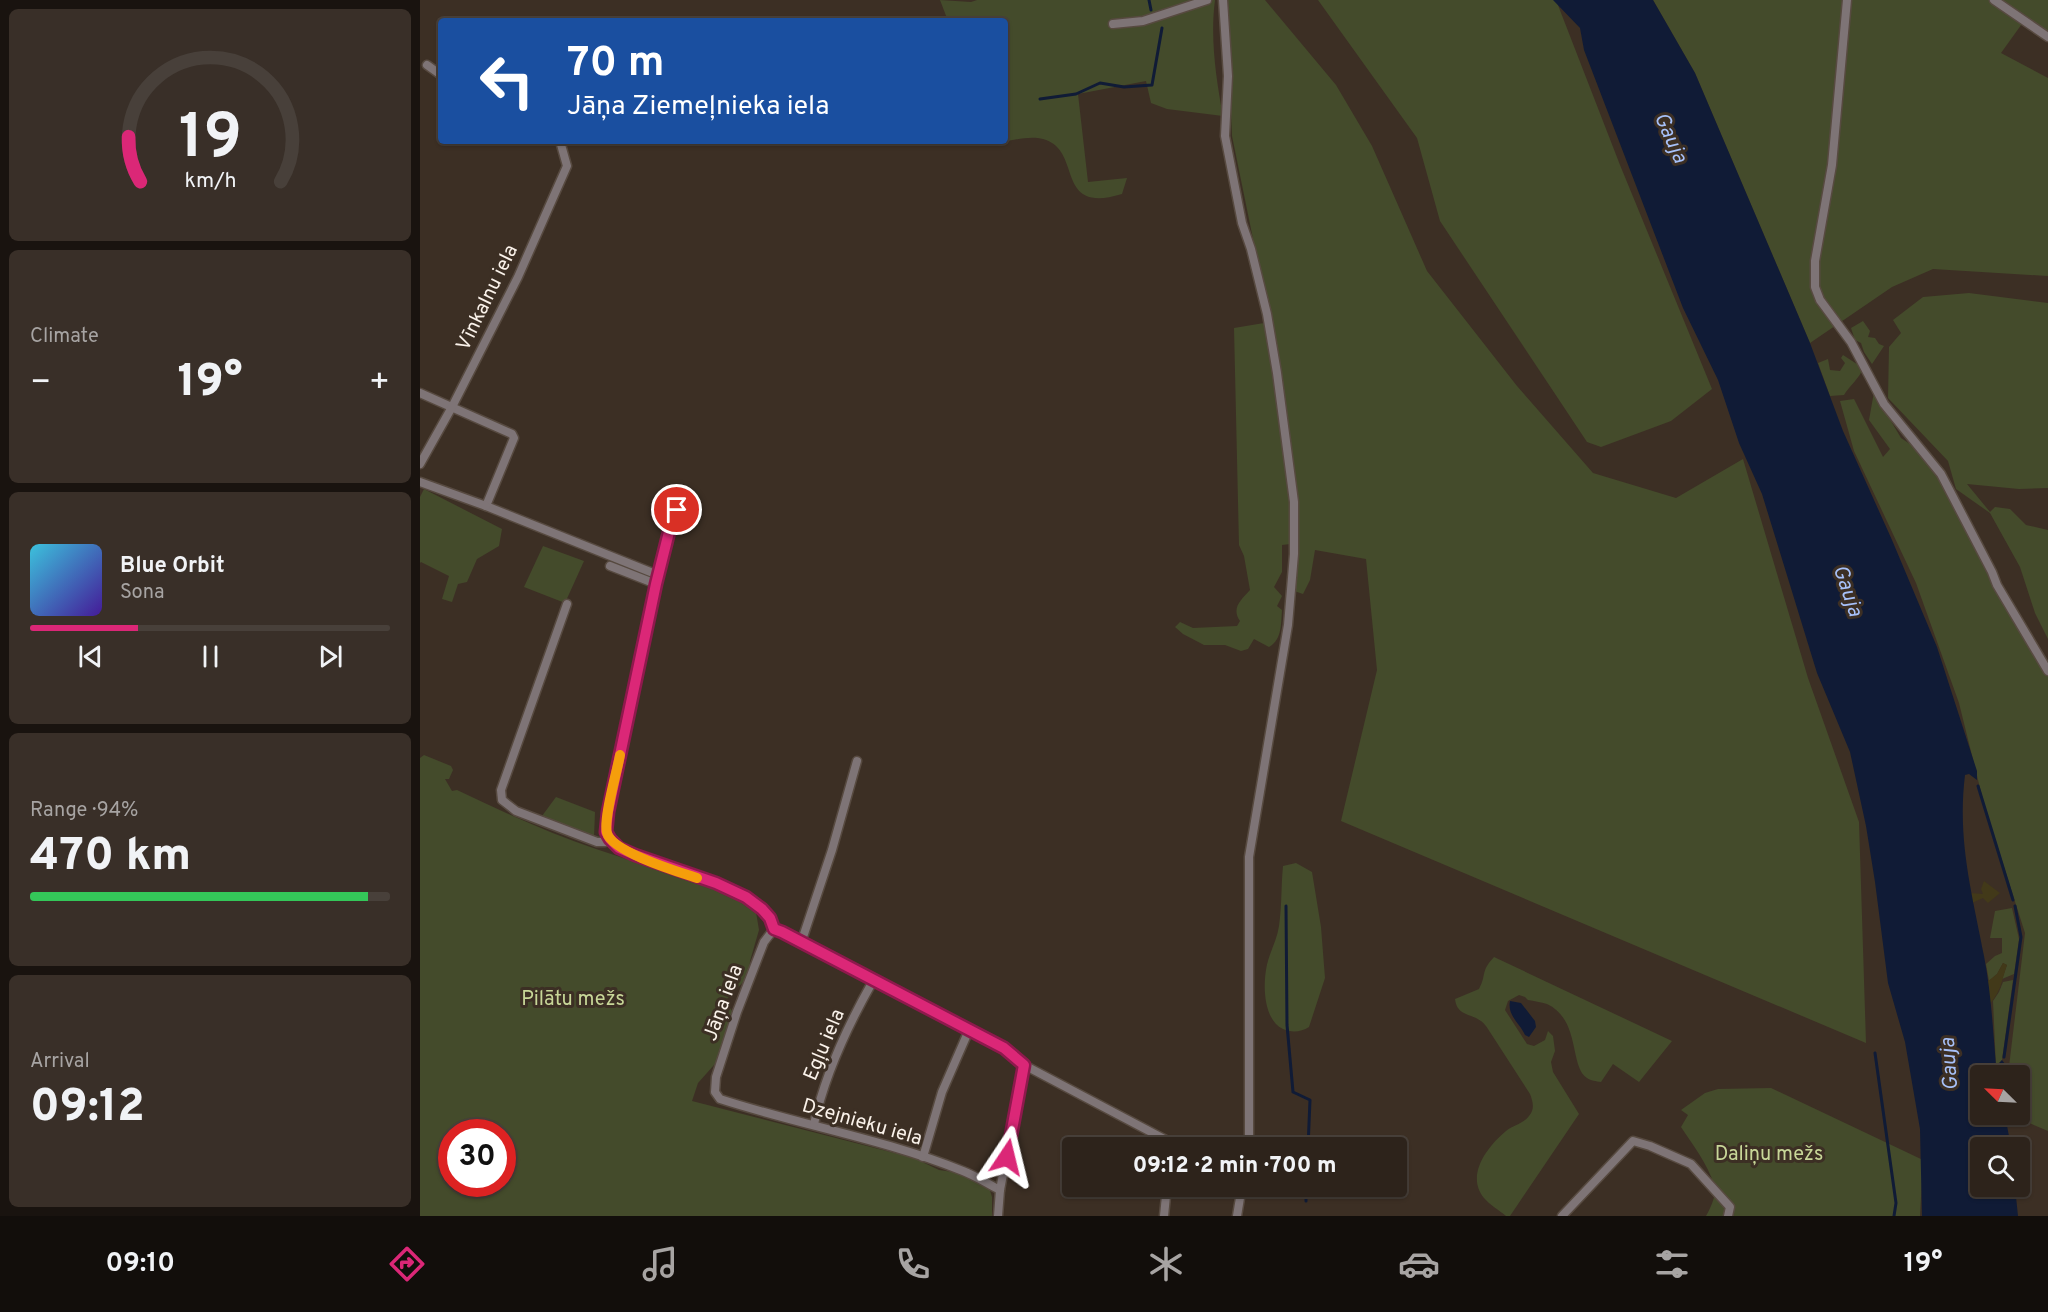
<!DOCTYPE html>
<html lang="en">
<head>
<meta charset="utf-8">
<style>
	body { margin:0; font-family:Overpass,sans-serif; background:#392f28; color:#f1f3f6; height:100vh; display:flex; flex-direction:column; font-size:22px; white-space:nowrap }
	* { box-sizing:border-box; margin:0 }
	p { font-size:20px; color:#a7a4a3 }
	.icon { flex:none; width:33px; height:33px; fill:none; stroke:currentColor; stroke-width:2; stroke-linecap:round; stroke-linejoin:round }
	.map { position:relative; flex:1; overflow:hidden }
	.details { display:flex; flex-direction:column; gap:9px; padding:9px; background:#19130f; width:420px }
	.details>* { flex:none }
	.hud { position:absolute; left:18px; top:18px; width:570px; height:126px; border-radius:6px; box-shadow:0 2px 4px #0004,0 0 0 2px #48403a; background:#1a4fa0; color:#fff; overflow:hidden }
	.needle { width:39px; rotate:294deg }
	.controls { position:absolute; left:1550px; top:1065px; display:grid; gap:12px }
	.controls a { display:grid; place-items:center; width:60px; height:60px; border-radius:6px; background:#2d231b; box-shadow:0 2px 4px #0004,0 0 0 2px #48403a; font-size:30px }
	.speed { position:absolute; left:18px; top:1119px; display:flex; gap:12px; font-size:30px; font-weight:700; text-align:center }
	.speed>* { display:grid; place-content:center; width:78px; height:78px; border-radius:50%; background:#2d231b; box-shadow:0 2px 4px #0004,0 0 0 2px #48403a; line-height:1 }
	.speed .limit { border:9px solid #d22; background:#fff; color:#111 }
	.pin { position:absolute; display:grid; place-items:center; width:51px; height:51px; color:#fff; margin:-26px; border:3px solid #fff; border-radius:50%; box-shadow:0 2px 6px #0007 }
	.me { position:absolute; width:66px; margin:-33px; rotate:10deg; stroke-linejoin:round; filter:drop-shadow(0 0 4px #0008) }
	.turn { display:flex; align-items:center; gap:21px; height:126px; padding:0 30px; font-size:27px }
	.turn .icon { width:78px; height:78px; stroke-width:2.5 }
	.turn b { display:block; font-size:42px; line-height:51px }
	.big { font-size:45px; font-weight:800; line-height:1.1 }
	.details .tile { flex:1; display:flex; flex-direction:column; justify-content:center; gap:9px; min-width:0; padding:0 21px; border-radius:9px; background:#392f28 }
	.details .dial { align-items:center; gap:0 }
	.dial svg { height:156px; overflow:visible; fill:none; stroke:#48403a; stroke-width:7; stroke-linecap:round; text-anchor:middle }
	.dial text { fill:#f1f3f6; stroke:none }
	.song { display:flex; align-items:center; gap:18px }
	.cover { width:72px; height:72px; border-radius:9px; background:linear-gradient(135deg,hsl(190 70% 55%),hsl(260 70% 35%)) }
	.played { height:6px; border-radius:3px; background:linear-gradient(90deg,#db2777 30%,#48403a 30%) }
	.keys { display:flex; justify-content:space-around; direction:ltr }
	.heat { display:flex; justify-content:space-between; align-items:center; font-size:33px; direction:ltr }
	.charge { height:9px; border-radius:4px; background:linear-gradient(90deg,#34c759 94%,#48403a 0) }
	.trip { position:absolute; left:642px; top:1137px; width:345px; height:60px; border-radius:6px; background:#2d231b; box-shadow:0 2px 4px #0004,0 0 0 2px #48403a; font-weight:800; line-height:60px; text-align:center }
	.tabs { display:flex; height:96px; justify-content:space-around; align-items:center; background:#120e0b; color:#a7a4a3 }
	.tabs .icon { width:42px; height:42px }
	.tabs .current { color:#db2777 }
	.tabs b { font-size:27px; color:#f1f3f6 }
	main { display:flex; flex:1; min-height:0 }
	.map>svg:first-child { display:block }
	.green { fill:#444b2b; fill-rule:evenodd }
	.sand { fill:#423919 }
	.water { fill:#101b36 }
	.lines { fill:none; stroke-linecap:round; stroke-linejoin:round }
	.stream { stroke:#101b36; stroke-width:3 }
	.street-casing { stroke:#574a40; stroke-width:11 }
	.street { stroke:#7e7476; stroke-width:8 }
	.route-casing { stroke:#8e194d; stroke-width:15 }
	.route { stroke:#db2777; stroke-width:10 }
	.slow { stroke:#f59e0b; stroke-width:10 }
	.labels { text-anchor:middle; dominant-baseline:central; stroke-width:6; stroke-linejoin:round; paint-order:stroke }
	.street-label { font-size:20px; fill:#faf2ea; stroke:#3c2f24 }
	.park-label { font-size:20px; fill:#c8d798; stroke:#3c2f24 }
	.water-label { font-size:21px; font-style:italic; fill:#a7c1f9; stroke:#3c2f24 }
</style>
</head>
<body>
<main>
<section class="details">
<div class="tile dial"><svg viewBox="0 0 100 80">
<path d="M14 69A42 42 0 1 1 86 69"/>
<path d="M14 69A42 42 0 0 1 8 46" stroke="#db2777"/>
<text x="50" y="56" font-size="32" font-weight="700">19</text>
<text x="50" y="72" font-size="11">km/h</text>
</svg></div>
<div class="tile"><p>Climate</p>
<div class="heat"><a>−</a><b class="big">19°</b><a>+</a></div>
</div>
<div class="tile">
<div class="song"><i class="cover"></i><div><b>Blue Orbit</b><p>Sona</p></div></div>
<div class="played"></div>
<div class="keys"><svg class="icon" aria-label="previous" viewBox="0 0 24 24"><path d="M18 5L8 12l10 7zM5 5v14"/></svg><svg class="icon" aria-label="pause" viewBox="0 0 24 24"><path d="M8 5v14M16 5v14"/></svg><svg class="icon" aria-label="next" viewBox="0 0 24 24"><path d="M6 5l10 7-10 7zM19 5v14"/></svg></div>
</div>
<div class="tile"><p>Range · 94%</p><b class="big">470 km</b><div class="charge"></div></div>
<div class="tile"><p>Arrival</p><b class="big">09:12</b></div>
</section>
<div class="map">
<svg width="1628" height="1216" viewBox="0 0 1628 1216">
	<rect width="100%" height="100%" fill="#3c2f24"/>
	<g class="green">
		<path d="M 520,0 L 551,2 L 557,0 L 795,0 C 790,38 796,78 803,116 L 747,109 L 731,103 L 726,81 L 658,94 L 668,182 L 707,178 L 702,194 C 633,215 664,150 623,139 C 609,135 591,141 577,143 L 575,141 L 585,141 L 585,21 L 528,21 Z"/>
		<path d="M 806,0 L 845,0 L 916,85 L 952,146 L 1007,271 L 1097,386 L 1173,473 L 1256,498 L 1323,459 L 1388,678 L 1439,822 L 1446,1043 L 921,821 L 957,670 L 946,559 L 895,550 L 890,580 L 883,594 L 871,590 L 879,543 L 862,545 L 862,572 L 854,587 L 862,596 L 857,606 L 862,610 C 861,624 862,640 849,647 L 834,639 L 828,649 L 821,651 L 805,645 L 784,645 L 763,634 L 755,627 L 760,622 L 773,628 L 817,626 L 820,621 C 811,608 821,600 830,590 L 824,556 L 819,545 L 814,328 L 850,322 L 812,136 Z"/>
		<path d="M 898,0 L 1136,0 L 1200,165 L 1292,389 L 1251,421 L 1181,447 L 1167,442 L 1020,221 L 997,138 Z"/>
		<path d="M 1233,0 L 1628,0 L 1628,36 L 1604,21 L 1581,53 L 1628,78 L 1628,276 L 1513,269 L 1472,287 L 1390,343 L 1275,73 Z"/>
		<path d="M 1549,293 L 1628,303 L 1628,488 L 1599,489 L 1547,484 L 1570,512 L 1575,507 L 1590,509 L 1606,525 L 1628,530 L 1628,639 L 1615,613 L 1600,567 L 1570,513 L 1536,489 L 1528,461 L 1468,398 L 1469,347 L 1481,333 L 1473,320 L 1503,297 Z"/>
		<path d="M 1443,321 L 1450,331 L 1448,337 L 1455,338 L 1459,344 L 1464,346 L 1452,364 L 1444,352 L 1441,343 L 1435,340 L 1431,328 Z"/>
		<path d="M 1423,355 L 1443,368 C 1440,378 1429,386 1424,395 L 1410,396 L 1398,363 L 1408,359 L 1410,370 L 1420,371 L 1425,363 L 1421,358 Z"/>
		<path d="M 1454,392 L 1481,438 L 1514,460 L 1563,552 L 1609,649 L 1628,675 L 1628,1131 L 1600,1119 L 1607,1097 L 1599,1097 L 1599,1076 L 1588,1075 L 1605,933 L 1564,804 L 1539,703 L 1496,583 L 1434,451 L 1420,401 L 1434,399 L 1463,457 L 1470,449 L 1449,420 Z"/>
		<path d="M 4,489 L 82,529 L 79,546 L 57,559 L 47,582 L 38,584 L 32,602 L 22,599 L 29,576 L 1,562 L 0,563 L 0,497 Z"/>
		<path d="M 123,546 L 164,561 L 145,603 L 104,587 Z"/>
		<path d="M 4,755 L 31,766 L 33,770 L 29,779 L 25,779 L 32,791 L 37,790 C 83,812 128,833 176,849 C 228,867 286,881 335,906 L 339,930 L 330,961 L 329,976 L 306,1000 L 314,1015 L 302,1056 L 278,1083 L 272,1101 L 494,1158 L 519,1170 L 547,1174 L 569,1187 L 572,1197 L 572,1216 L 0,1216 L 0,758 ZM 32,1132 L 82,1132 L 82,1184 L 32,1184 Z"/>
		<path d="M 136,797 L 175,812 L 174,837 L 122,816 Z"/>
		<path d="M 876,863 L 892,872 L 901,927 L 905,978 L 889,1027 C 881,1032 872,1033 863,1029 C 844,1020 843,988 846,970 C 848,955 857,941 859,926 C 862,906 861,886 863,866 Z"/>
		<path d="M 1592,908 L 1599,939 L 1594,974 L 1582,979 L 1587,965 L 1583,963 L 1577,974 L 1569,981 L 1566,964 L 1575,956 L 1582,953 L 1582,938 L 1570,938 L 1575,911 Z"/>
		<path d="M 1074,957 L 1252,1041 L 1219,1082 L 1193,1064 L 1181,1082 C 1176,1081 1171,1081 1167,1078 C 1149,1066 1161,1020 1127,1004 C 1121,1002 1114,1001 1108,1000 L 1105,997 L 1099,995 L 1088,1001 L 1085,1010 L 1107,1044 L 1114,1046 L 1125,1040 L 1128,1031 L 1133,1036 L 1135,1051 L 1131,1062 L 1133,1072 L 1159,1114 L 1090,1216 L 1086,1216 C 1079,1210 1070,1205 1064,1198 C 1045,1175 1068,1146 1086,1131 C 1093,1125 1103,1124 1109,1116 C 1115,1109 1113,1102 1110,1094 L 1068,1029 C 1066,1026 1064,1023 1061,1021 C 1050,1013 1037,1016 1035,999 L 1059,989 C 1067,974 1060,972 1074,957 Z"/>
		<path d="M 1593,980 L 1582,1060 L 1576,1067 L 1573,1001 L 1579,992 L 1583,982 Z"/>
		<path d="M 1351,1088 L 1503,1160 L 1500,1216 L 1286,1216 C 1291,1207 1297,1195 1294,1185 C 1288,1164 1272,1144 1261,1127 L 1268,1115 L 1261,1110 L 1285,1093 L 1298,1089 Z"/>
	</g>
	<g class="sand">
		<path d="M 1564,881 L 1580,893 L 1568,903 L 1563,898 L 1552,903 L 1550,893 L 1563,894 L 1561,889 Z"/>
		<path d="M 1583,963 L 1587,965 C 1581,982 1582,989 1570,1004 L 1567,982 L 1577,974 Z"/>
	</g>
	<g class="water">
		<path d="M 1133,0 L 1233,0 L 1275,73 L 1390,343 L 1423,431 L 1472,540 L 1517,647 L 1557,771 L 1557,780 L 1549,774 L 1545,775 C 1537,840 1552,893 1564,956 C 1571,992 1573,1029 1576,1066 L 1582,1060 L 1585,1064 L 1584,1075 L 1560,1076 L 1560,1114 L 1585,1115 L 1591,1147 L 1560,1148 L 1560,1186 L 1595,1187 L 1598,1216 L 1502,1216 L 1500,1129 L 1485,1042 L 1468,983 L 1455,882 L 1446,826 L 1430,752 L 1397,673 L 1342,494 L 1319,443 L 1298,380 L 1263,308 L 1164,50 L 1160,28 Z"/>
		<path d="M 1090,1001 L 1101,1003 L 1115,1021 L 1116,1027 L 1109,1037 L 1105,1035 C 1100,1023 1087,1016 1090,1001 Z"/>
	</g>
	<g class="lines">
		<g class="stream">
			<path d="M 729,0 L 731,10"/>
			<path d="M 620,99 L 656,94 L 680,83 L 704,87 L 732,85 L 742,28"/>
			<path d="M 1558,786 L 1593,900"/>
			<path d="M 866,906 L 867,1025 L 873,1092 L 890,1100 L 888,1148"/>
			<path d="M 1455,1053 L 1476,1203 L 1474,1216"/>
			<path d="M 1584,1057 L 1601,937 L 1595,906"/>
			<path d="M 886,1201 L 886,1186"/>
		</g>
		<defs>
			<g id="street">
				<path d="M 803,0 L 808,76 L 805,136 L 822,223 L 831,249 L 847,314 L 857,373 L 874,502 L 874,554 L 868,625 L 829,857 L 829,1136 L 828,1148"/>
				<path d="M 1427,0 L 1412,165 L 1395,261 L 1395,287 L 1400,300 L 1431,342 L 1464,404 L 1521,474 L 1572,572 L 1577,585 L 1628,671"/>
				<path d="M 1574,0 L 1628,37"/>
				<path d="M 693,24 L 723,21 L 787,0"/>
				<path d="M 7,65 L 21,75"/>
				<path d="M 0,393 L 92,434 L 94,438 L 66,506 L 238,575"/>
				<path d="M 0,464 L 32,407 L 98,277 L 147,166 L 140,141"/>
				<path d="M 0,482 L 66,506"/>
				<path d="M 257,510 L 250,528 L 236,584 L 188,812 C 187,821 184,832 190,839 C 198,850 214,854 226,859 C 241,865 257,871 273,876 C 304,887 341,896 354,929"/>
				<path d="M 190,566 L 236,584"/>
				<path d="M 147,604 L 81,790 L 82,800 L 96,811 L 177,842 L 185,842 L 190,839"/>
				<path d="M 354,929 L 344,942 L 317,1012 L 296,1077 L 295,1092 L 300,1099 C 380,1125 464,1139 543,1171 C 556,1176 568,1184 580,1190"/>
				<path d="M 354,929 L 362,932 L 583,1048 L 604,1065 L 748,1141 L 751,1148"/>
				<path d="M 381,943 L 412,850 L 437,761"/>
				<path d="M 394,1124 C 405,1074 428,1025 453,981"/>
				<path d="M 503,1157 L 522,1092 L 549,1030"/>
				<path d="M 578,1216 L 580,1190 L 604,1065"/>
				<path d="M 744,1216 L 747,1186"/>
				<path d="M 817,1216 L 822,1186"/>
				<path d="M 1142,1216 L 1213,1141 L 1230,1146 L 1271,1164 L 1310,1207 L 1308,1216"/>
			</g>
		</defs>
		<use href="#street" class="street-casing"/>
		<use href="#street" class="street"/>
	</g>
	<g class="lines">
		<defs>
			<path id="route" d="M 257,510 L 250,528 L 236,584 L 188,812 L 186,832 L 190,839 L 199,848 L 215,855 L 296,883 L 326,897 L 342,909 L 350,918 L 354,929 L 362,932 L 584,1048 L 604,1065 L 587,1157"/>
		</defs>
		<use href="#route" class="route-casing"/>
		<use href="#route" class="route"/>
		<path class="slow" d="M 200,755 C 197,772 183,819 187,833 C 192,852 259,872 277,878"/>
	</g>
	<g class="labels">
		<g class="street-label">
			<text transform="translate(68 298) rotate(-64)">Vīnkalnu iela</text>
			<text transform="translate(304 1003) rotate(-70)">Jāņa iela</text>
			<text transform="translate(405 1045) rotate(-67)">Egļu iela</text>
			<text transform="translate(442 1123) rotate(16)">Dzejnieku iela</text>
		</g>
		<g class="park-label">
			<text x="153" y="1000">Pilātu mežs</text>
			<text x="1349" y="1155">Daliņu mežs</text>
		</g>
		<g class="water-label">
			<text transform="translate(1250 138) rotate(66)">Gauja</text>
			<text transform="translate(1427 591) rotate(71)">Gauja</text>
			<text transform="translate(1530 1064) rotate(-94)">Gauja</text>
		</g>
	</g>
</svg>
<div class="controls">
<a><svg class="needle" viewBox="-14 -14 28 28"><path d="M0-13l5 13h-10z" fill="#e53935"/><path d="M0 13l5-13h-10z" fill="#a7a4a3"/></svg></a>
<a><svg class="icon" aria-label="search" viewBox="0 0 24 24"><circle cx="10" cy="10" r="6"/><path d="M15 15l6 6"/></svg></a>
</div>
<div class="speed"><div class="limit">30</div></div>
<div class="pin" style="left:257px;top:510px;background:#d93025"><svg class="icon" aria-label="arrive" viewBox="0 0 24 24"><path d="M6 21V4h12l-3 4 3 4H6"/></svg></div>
<svg class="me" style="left:587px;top:1157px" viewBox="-20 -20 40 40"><path d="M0-17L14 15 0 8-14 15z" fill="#db2777" stroke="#fff" stroke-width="4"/></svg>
<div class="trip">09:12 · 2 min · 700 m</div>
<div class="hud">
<div class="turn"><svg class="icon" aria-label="left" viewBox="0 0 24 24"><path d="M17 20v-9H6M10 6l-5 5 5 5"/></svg><div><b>70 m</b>Jāņa Ziemeļnieka iela</div></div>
</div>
</div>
</main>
<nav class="tabs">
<b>09:10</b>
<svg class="icon current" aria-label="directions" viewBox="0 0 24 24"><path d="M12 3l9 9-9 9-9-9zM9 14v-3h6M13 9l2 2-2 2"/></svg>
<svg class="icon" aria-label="music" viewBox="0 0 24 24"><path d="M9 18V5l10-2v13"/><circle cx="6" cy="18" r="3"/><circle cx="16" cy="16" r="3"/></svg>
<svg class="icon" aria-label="phone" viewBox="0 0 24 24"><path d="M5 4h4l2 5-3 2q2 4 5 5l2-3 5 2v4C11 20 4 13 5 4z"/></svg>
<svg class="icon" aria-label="climate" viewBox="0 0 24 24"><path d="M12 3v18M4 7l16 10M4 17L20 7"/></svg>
<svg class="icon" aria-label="car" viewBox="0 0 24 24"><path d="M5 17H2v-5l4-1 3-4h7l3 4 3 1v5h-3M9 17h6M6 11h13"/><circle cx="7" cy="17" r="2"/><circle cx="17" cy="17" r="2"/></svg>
<svg class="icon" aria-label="filters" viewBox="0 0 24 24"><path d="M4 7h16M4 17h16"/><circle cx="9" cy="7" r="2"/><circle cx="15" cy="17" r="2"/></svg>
<b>19°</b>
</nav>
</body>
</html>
